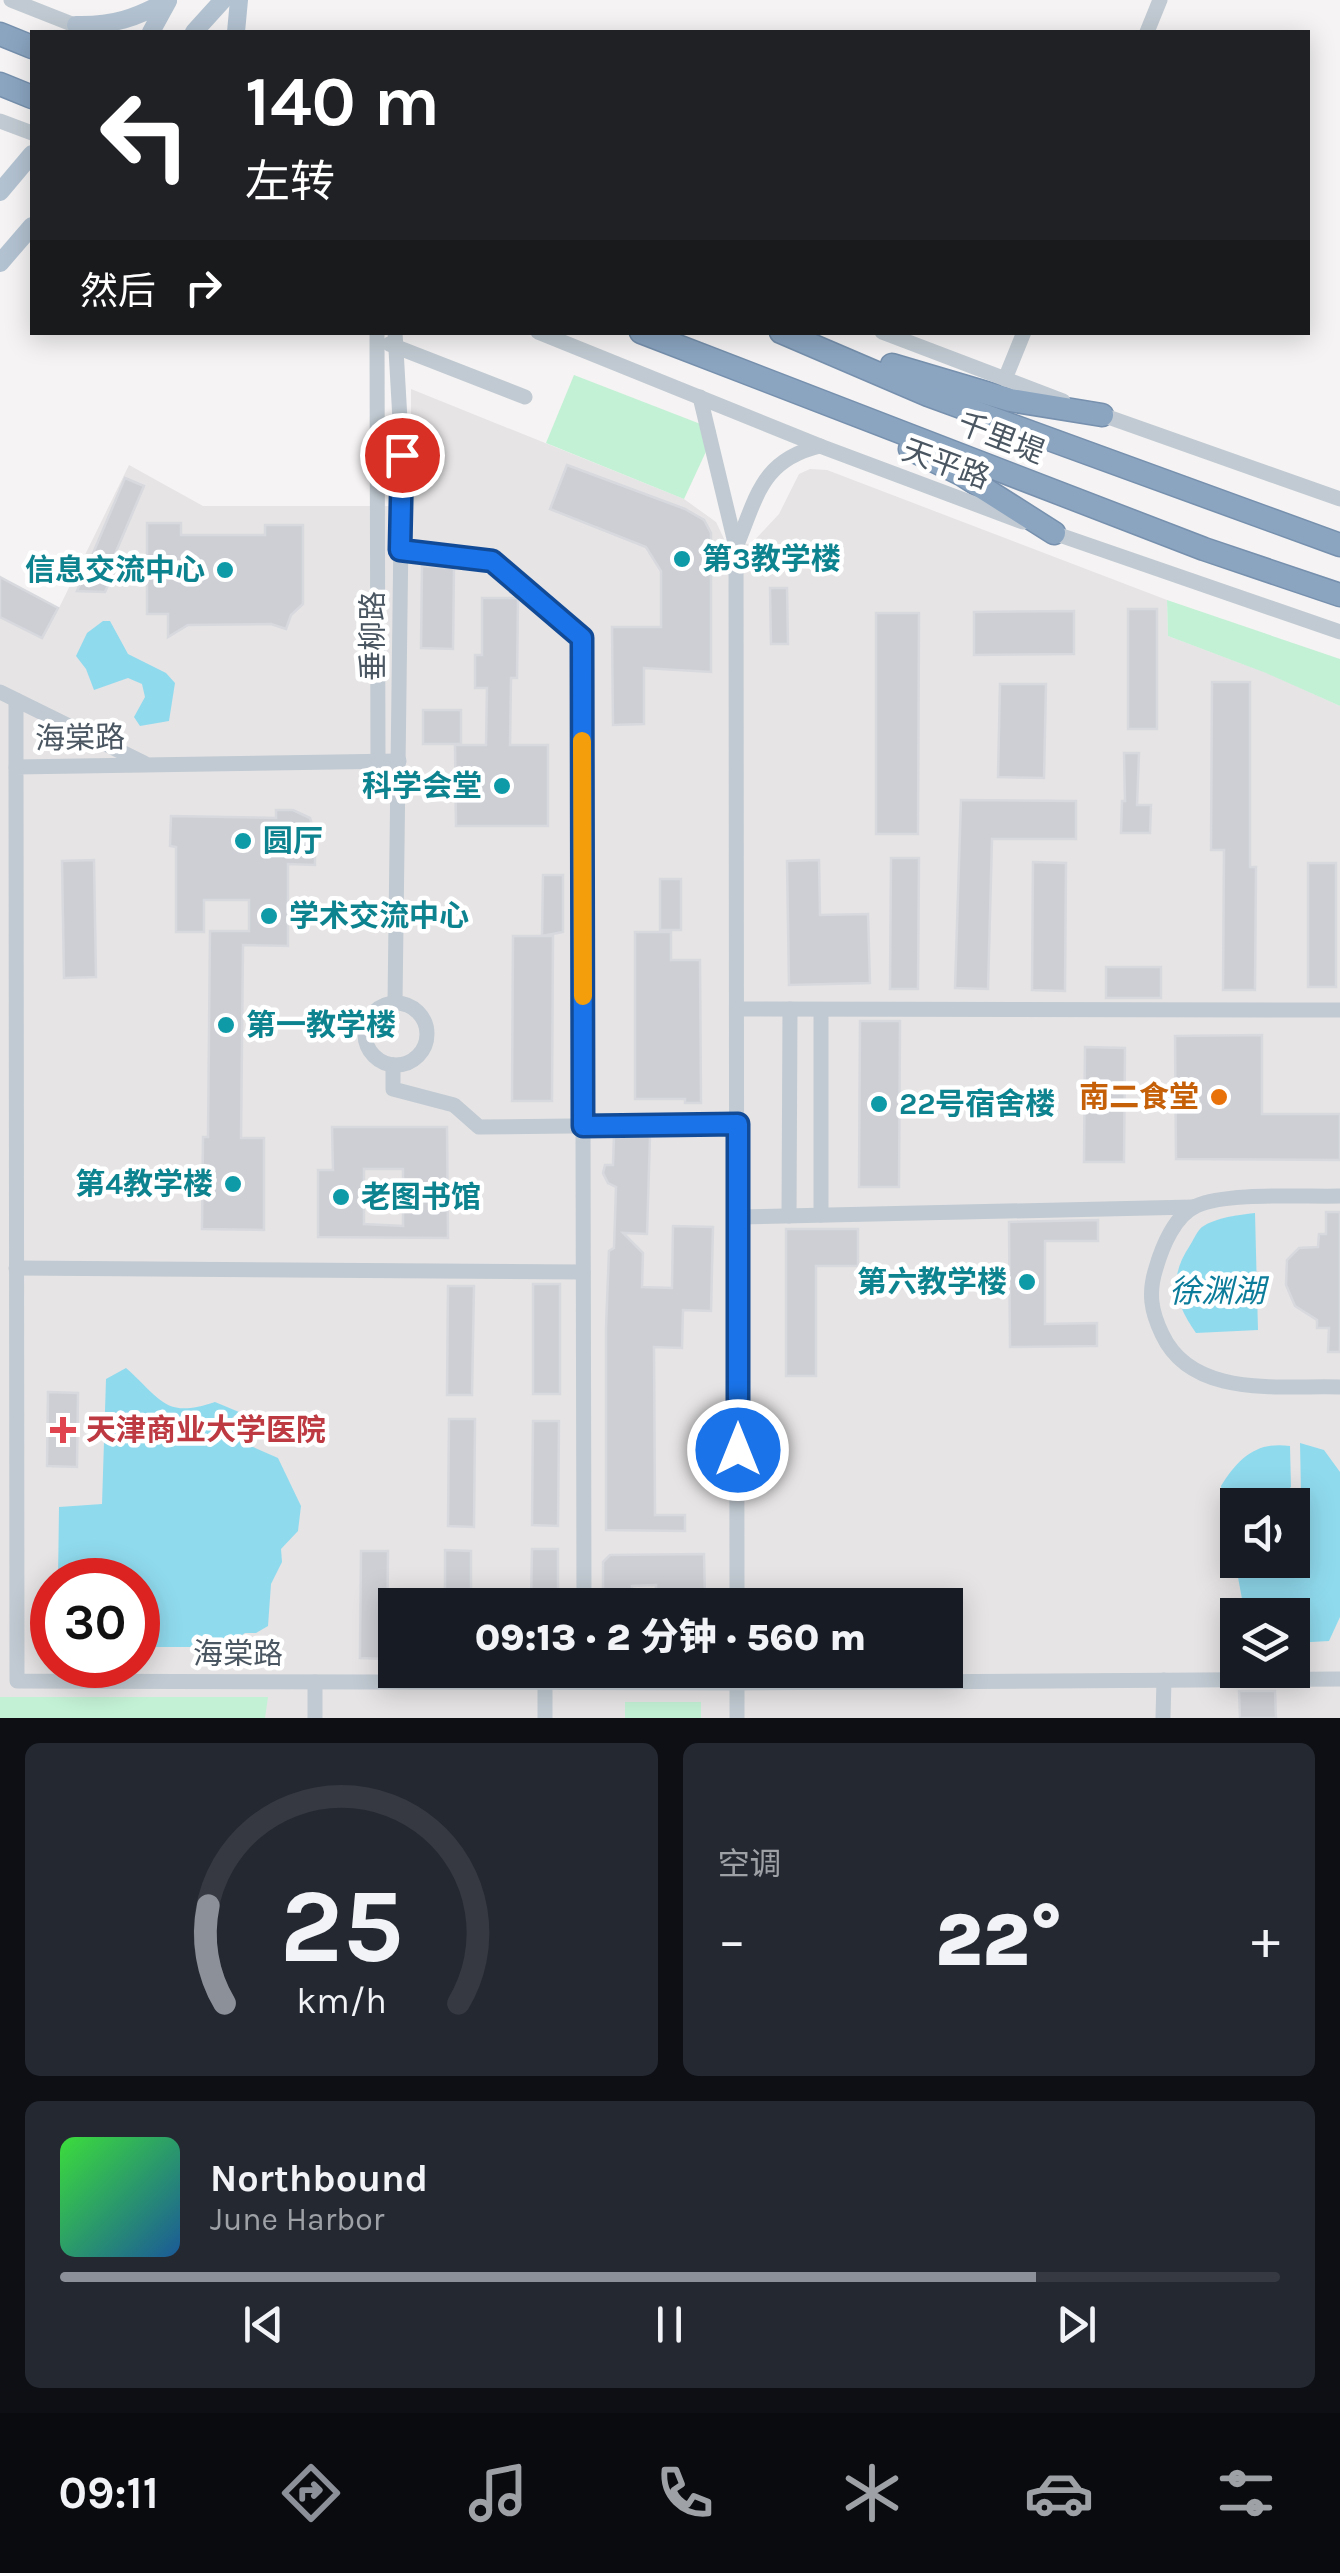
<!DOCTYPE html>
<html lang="zh">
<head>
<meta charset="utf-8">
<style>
	body { margin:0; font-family:Karla,"Noto Sans SC",sans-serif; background:#242831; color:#f1f3f6; height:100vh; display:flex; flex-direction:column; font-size:38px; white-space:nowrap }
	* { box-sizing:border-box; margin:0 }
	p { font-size:32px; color:#9ea1a6 }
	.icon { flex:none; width:55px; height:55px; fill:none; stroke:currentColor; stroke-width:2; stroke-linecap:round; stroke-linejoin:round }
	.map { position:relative; height:1718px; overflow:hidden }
	.side { display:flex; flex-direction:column; gap:25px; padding:25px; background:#0d0f14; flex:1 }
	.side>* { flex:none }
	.top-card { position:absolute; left:30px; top:30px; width:1280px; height:305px; border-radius:0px; box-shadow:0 5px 25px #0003; background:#202124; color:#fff; overflow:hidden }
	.buttons { position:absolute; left:1220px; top:1488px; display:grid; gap:20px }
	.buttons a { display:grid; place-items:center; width:90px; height:90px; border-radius:0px; background:#171b24; box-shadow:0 5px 25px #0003; font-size:50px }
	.speed { position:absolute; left:30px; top:1558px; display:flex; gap:20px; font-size:50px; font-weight:700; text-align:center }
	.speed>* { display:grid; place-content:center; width:130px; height:130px; border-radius:50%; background:#171b24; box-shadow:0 5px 25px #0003; line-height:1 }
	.speed .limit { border:15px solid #d22; background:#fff; color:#111 }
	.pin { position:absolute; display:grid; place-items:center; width:85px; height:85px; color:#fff; margin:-42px; border:5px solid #fff; border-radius:50%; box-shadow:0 2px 10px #0007 }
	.me { position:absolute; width:110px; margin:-55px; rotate:0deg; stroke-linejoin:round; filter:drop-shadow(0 0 8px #0008) }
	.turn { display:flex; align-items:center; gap:35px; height:210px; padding:0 50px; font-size:45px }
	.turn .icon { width:130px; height:130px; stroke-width:2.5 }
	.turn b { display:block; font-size:70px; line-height:85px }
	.then { display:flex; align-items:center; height:95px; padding:0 50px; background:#0003; gap:20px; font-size:38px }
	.big { font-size:75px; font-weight:800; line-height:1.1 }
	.side .tile { flex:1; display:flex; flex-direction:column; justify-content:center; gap:15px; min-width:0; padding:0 35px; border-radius:15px; background:#242831 }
	.side .dial { align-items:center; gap:0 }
	.dial svg { height:260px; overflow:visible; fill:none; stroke:#363941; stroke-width:7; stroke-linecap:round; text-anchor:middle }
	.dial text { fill:#f1f3f6; stroke:none }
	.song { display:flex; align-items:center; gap:30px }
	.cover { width:120px; height:120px; border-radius:15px; background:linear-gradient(135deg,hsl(120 70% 55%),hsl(210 70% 35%)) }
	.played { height:10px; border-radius:5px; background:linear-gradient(90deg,#8c9099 80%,#363941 80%) }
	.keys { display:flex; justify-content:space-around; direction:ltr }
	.heat { display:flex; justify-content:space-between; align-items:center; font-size:55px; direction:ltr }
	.side .tiles { flex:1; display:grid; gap:25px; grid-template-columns:1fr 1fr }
	.tile:last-child { grid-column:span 2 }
	.trip { position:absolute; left:378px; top:1588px; width:585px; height:100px; border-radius:0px; background:#171b24; box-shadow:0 5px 25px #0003; font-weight:800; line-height:100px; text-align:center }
	.tabs { display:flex; height:160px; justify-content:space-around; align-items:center; background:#090b0e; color:#9ea1a6 }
	.tabs .icon { width:70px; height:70px }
	.tabs .current { color:#8c9099 }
	.tabs b { font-size:45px; color:#f1f3f6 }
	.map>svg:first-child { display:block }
	.education { fill:#e6e4e5; fill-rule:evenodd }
	.green { fill:#c3f1d5 }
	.water { fill:#90daee }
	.building { fill:#cdcfd5; stroke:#d7d9de; stroke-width:2.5; fill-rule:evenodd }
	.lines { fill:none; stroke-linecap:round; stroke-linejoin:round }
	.highway-casing { stroke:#7690ad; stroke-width:25 }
	.minor { stroke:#c1cad2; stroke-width:15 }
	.major { stroke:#b3c2d1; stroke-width:18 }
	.highway { stroke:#8ba5c1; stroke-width:22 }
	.route-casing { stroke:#114b97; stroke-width:25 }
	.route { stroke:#1a73e8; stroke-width:18 }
	.slow { stroke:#f59e0b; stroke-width:18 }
	.culture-dot { fill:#0f9aa8; stroke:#fff; stroke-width:4 }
	.food-dot { fill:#e8710a; stroke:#fff; stroke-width:4 }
	.health-dot { fill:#e0444e; stroke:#fff; stroke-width:4 }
	.labels { text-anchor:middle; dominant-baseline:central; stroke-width:9; stroke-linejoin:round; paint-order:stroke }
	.street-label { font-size:30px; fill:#4a5661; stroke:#fff }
	.culture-label { font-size:30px; font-weight:bold; fill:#0d838f; stroke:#fff; text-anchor:start }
	.food-label { font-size:30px; font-weight:bold; fill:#c56008; stroke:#fff; text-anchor:end }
	.health-label { font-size:30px; font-weight:bold; fill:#be3a42; stroke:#fff; text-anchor:start }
	.water-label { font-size:32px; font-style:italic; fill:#0c7c9b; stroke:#fff }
</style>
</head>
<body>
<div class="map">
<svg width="1340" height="1718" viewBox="0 0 1340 1718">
	<rect width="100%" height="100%" fill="#f5f3f3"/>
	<path class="education" d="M 411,389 L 684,499 L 716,522 L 726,543 L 751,544 L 779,514 L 799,474 L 810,469 L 827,470 L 1167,600 L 1168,636 L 1267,673 L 1340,706 L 1340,1718 L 0,1718 L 0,577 L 59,608 L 129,465 L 203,506 L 411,506 ZM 1238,1505 L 1292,1505 L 1292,1560 L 1238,1560 ZM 52,1580 L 138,1580 L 138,1665 L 52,1665 ZM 395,1605 L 945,1605 L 945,1670 L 395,1670 ZM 1238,1615 L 1292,1615 L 1292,1670 L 1238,1670 Z"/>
	<g class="green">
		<path d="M 574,375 L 716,430 L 684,499 L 546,443 Z"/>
		<path d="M 1167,600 L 1340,659 L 1340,706 L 1266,673 L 1168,636 Z"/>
		<path d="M 0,1697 L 268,1697 L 265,1718 L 0,1718 Z"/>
		<rect x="625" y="1702" width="76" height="16"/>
	</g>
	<g class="water">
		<path d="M 103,621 L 110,621 L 128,654 L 166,673 L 175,683 L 169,721 L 140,726 L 134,717 L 145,697 L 142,684 L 128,678 L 94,690 L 86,669 L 76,656 L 87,633 Z"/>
		<path d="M 1255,1213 L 1258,1330 L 1196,1333 C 1175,1303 1168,1279 1189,1247 C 1193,1241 1197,1231 1202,1227 C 1217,1217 1238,1215 1255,1213 Z"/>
		<path d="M 126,1368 C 162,1400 165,1419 215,1402 L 239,1412 L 232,1418 L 244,1443 L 278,1458 L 301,1506 L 298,1531 L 281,1549 L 282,1562 L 271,1584 L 268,1626 L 256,1633 L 245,1633 L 225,1647 L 138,1647 L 138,1580 L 58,1580 L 59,1507 L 102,1504 L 106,1379 Z"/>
		<path d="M 1300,1443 L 1324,1450 L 1340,1472 L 1340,1617 L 1329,1641 L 1293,1643 L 1292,1615 L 1245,1615 L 1221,1486 C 1238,1459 1256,1441 1290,1446 L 1291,1487 L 1274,1500 L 1272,1505 L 1238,1505 L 1238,1560 L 1292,1560 L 1293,1530 L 1305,1525 L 1309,1505 L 1301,1492 Z"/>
	</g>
	<g class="building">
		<path d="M 567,465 L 685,509 L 704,520 L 711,533 L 711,672 L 644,668 L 644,724 L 613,725 L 612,627 L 661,627 L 661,571 L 646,547 L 550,509 Z"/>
		<path d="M 125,478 L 144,486 L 115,554 L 121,556 L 105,592 L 77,591 Z"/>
		<path d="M 147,523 L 181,523 L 181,535 L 265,535 L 265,525 L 303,525 L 303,604 L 291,615 L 286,629 L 271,624 L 188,625 L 168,637 L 168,614 L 147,614 Z"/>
		<path d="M 422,566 L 454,568 L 453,649 L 421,648 Z"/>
		<path d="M 0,577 L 58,608 L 42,638 L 0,617 Z"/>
		<path d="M 770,588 L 787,588 L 788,644 L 771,644 Z"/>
		<path d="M 482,598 L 518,598 L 517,678 L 511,678 L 510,745 L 548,745 L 548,826 L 456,826 L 455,745 L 486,745 L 487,688 L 475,688 L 475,655 L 482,655 Z"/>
		<rect x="1128" y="609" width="29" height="120"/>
		<path d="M 1074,611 L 1074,654 L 974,655 L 974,612 Z"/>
		<path d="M 876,613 L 919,613 L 918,834 L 876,834 Z"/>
		<path d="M 1212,682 L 1250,682 L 1250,867 L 1256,867 L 1255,990 L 1223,990 L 1224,850 L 1211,850 Z"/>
		<path d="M 1000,684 L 1046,684 L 1044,778 L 998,777 Z"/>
		<rect x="423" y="710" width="38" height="34"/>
		<path d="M 1124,753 L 1139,753 L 1137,805 L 1151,805 L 1150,833 L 1121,833 L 1122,801 L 1125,801 Z"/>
		<path d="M 961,800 L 1076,801 L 1076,839 L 992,839 L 988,989 L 955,988 Z"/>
		<path d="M 276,810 L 293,810 L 310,818 L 315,835 L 315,865 L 288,864 L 288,946 L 243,945 L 241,1138 L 264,1138 L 264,1230 L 202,1229 L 203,1137 L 208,1137 L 210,931 L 249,931 L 249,900 L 204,900 L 204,932 L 176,932 L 176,847 L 170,846 L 171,816 L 276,818 Z"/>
		<path d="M 891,858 L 919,858 L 918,989 L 890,989 Z"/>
		<path d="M 94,860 L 96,977 L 64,978 L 62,861 Z"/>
		<path d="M 819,860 L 820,915 L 868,914 L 870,983 L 789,985 L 787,861 Z"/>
		<path d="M 1033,862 L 1066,863 L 1065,991 L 1032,990 Z"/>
		<rect x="1308" y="863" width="28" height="124"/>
		<path d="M 543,875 L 563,875 L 563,932 L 542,936 Z"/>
		<rect x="660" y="879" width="21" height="51"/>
		<path d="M 635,932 L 671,932 L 671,960 L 700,960 L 701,1103 L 685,1103 L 685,1099 L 635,1099 Z"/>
		<path d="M 513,936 L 553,936 L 552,1101 L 512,1101 Z"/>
		<rect x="1106" y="967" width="55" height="31"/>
		<path d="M 860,1021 L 900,1021 L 899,1187 L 859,1187 Z"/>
		<path d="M 1262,1035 L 1262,1114 L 1340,1114 L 1340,1160 L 1176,1159 L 1175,1036 Z"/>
		<path d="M 1085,1047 L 1125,1048 L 1124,1162 L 1084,1162 Z"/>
		<path d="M 332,1127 L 447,1127 L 448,1238 L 318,1237 L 318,1170 L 333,1170 ZM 364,1169 L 403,1169 L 403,1226 L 364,1224 Z"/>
		<path d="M 650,1136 L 647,1234 L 623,1233 L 643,1253 L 642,1287 L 672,1288 L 673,1226 L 713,1227 L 711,1311 L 683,1310 L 682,1348 L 654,1347 L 655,1515 L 685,1515 L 685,1531 L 606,1530 L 606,1328 L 609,1251 L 614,1248 L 616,1187 L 608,1183 L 603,1173 L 605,1165 L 613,1165 L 614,1137 Z"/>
		<path d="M 1326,1212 L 1340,1212 L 1340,1352 L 1328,1352 L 1329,1328 L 1317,1328 L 1317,1320 L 1295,1306 L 1286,1285 L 1287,1260 L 1299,1248 L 1318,1247 L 1319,1234 L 1326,1234 Z"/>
		<path d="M 1098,1220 L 1098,1241 L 1045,1241 L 1045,1324 L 1097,1323 L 1097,1346 L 1010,1347 L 1009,1222 Z"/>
		<path d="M 786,1229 L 858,1229 L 858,1266 L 816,1266 L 816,1376 L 786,1376 Z"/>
		<rect x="533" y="1284" width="27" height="110"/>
		<path d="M 448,1286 L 474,1286 L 472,1395 L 447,1395 Z"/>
		<path d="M 48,1392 L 78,1393 L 77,1467 L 47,1466 Z"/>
		<path d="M 449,1419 L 475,1419 L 474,1527 L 448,1526 Z"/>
		<path d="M 533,1421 L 559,1421 L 558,1526 L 532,1525 Z"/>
		<path d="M 532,1549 L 558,1549 L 558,1605 L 531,1605 Z"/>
		<path d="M 445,1550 L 471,1551 L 471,1605 L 445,1605 Z"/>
		<path d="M 361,1551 L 388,1551 L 387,1659 L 360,1658 Z"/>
		<path d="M 704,1554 L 705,1598 L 656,1599 L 656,1585 L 632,1586 L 633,1605 L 603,1605 L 603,1562 L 610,1555 Z"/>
		<path d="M 1239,1691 L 1275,1691 L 1276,1718 L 1240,1718 Z"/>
	</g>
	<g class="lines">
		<defs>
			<g id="highway">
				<path d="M 0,34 L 32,47"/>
				<path d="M 0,84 L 32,97"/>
				<path d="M 641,332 L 1204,549 L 1340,595"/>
				<path d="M 781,332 L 928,395 L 1340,545"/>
				<path d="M 892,365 L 1010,400 L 1102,415"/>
				<path d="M 910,449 L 961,474 L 1054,533"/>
			</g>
		</defs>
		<use href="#highway" class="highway-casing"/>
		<g class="minor">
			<path d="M 11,0 L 87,30"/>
			<path d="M 1147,32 L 1160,0"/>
			<path d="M 0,121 L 32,133"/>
			<path d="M 377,332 L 378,761"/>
			<path d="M 538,332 L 820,446 L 1023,522"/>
			<path d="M 882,332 L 1063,401"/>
			<path d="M 389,344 L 525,397"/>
			<path d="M 1005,379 L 1024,332"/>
			<path d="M 700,397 L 736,547 L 737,1605"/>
			<path d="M 1094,412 L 1340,499"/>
			<path d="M 1045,530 L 1340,632"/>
			<path d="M 736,547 C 757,497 761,460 820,446"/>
			<path d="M 401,550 L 492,561 L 582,637 L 584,1605"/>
			<path d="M 0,692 L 144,763"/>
			<path d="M 399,761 L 16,767 L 17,1681 L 737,1683 L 1340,1679"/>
			<path d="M 16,767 L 16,700"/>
			<path d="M 395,1003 L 402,455 L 395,332"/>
			<circle cx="396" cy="1034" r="31"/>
			<path d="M 739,1009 L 1340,1010"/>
			<path d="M 393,1065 L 393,1089 L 454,1105 L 479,1127 L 739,1124"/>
			<path d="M 1340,1196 C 1304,1197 1226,1192 1196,1206 C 1175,1215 1162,1247 1156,1268 C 1148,1293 1151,1311 1162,1334 C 1192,1399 1280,1385 1340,1387"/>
			<path d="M 821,1215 L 821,1010"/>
			<path d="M 789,1216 L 790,1009"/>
			<path d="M 738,1217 L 1193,1207"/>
			<path d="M 16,1268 L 583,1272"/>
			<path d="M 315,1718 L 315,1682"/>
			<path d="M 545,1718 L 545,1682"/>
			<path d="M 737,1718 L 737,1670"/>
			<path d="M 1163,1718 L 1164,1680"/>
		</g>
		<g class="major">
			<path d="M 76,25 C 112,26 137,18 168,0"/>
			<path d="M 151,32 L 168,1"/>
			<path d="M 194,32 L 223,0"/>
			<path d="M 236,32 L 239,0"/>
			<path d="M 0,192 L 32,154"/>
			<path d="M 0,263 L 32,226"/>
		</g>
		<use href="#highway" class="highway"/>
	</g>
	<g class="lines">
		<defs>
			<path id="route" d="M 402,455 L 400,550 L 492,561 L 582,638 L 583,1126 L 738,1124 L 738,1450"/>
		</defs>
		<use href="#route" class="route-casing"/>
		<use href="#route" class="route"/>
		<path class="slow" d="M 582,741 L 583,996"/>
	</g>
	<g class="culture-dot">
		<circle cx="682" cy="559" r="10"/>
		<circle cx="225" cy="570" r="10"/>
		<circle cx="502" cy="786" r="10"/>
		<circle cx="243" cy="841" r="10"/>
		<circle cx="269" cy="916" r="10"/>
		<circle cx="226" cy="1025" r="10"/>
		<circle cx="879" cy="1104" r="10"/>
		<circle cx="233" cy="1184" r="10"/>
		<circle cx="341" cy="1197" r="10"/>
		<circle cx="1027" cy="1282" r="10"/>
	</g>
	<circle class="food-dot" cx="1219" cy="1097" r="10"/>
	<path class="health-dot" d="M58 1415h10v10h10v10h-10v10h-10v-10h-10v-10h10z"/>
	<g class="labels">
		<g class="street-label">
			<text transform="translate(1001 438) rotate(21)">千里堤</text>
			<text transform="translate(946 464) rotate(20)">天平路</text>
			<text transform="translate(373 636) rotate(-90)">垂柳路</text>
			<text transform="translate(80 738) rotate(-1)">海棠路</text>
			<text x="238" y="1654">海棠路</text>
		</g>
		<g class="culture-label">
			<text x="702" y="559">第3教学楼</text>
			<text x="205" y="570" text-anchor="end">信息交流中心</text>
			<text x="482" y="786" text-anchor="end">科学会堂</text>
			<text x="263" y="841">圆厅</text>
			<text x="289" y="916">学术交流中心</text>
			<text x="246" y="1025">第一教学楼</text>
			<text x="899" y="1104">22号宿舍楼</text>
			<text x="213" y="1184" text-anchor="end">第4教学楼</text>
			<text x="361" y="1197">老图书馆</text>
			<text x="1007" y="1282" text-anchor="end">第六教学楼</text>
		</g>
		<g class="food-label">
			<text x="1199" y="1097">南二食堂</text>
		</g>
		<g class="health-label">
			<text x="86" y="1430">天津商业大学医院</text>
		</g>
		<g class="water-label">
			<text x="1217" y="1291">徐渊湖</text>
		</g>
	</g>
</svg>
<div class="buttons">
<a><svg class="icon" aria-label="sound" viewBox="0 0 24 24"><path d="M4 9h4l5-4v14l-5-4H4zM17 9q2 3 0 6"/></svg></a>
<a><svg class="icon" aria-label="layers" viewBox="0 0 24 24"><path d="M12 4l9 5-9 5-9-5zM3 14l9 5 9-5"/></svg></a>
</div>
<div class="speed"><div class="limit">30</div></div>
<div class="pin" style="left:402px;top:455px;background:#d93025"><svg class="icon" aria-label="arrive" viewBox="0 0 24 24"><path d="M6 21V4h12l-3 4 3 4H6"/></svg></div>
<svg class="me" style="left:738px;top:1450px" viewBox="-20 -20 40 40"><circle r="17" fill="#1a73e8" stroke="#fff" stroke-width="3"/><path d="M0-11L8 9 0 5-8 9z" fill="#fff"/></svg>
<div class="trip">09:13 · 2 分钟 · 560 m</div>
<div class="top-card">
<div class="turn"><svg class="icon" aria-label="left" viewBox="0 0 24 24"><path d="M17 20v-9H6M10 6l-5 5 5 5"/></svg><div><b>140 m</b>左转</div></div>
<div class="then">然后<svg class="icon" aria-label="right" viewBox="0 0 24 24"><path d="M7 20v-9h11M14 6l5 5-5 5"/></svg></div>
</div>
</div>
<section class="side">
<div class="tiles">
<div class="tile dial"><svg viewBox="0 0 100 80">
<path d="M14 69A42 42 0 1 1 86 69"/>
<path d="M14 69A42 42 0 0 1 9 39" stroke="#8c9099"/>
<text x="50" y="56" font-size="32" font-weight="700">25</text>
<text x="50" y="72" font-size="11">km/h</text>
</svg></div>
<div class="tile"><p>空调</p>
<div class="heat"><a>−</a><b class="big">22°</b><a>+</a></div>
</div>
<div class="tile">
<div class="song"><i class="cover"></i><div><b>Northbound</b><p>June Harbor</p></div></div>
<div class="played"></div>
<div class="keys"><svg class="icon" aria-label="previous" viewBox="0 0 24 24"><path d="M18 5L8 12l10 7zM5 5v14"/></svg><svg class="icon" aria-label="pause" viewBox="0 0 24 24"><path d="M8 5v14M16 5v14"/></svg><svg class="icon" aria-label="next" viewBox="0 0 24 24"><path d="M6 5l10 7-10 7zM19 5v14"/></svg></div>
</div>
</div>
</section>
<nav class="tabs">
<b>09:11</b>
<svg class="icon current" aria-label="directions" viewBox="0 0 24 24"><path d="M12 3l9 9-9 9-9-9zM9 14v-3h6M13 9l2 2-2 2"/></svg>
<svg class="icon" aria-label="music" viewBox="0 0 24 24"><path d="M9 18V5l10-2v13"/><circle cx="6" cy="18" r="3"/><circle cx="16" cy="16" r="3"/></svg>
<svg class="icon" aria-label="phone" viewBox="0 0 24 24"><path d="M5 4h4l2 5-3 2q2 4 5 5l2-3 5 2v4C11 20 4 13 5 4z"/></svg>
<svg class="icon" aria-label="climate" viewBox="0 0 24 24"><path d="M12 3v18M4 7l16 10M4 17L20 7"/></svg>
<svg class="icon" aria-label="car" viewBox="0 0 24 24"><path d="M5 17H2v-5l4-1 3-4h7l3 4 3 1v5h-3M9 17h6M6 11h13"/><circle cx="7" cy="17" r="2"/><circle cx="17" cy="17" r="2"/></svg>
<svg class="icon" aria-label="filters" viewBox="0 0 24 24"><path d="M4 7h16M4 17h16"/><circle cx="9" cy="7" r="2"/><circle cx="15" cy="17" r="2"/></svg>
</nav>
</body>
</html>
